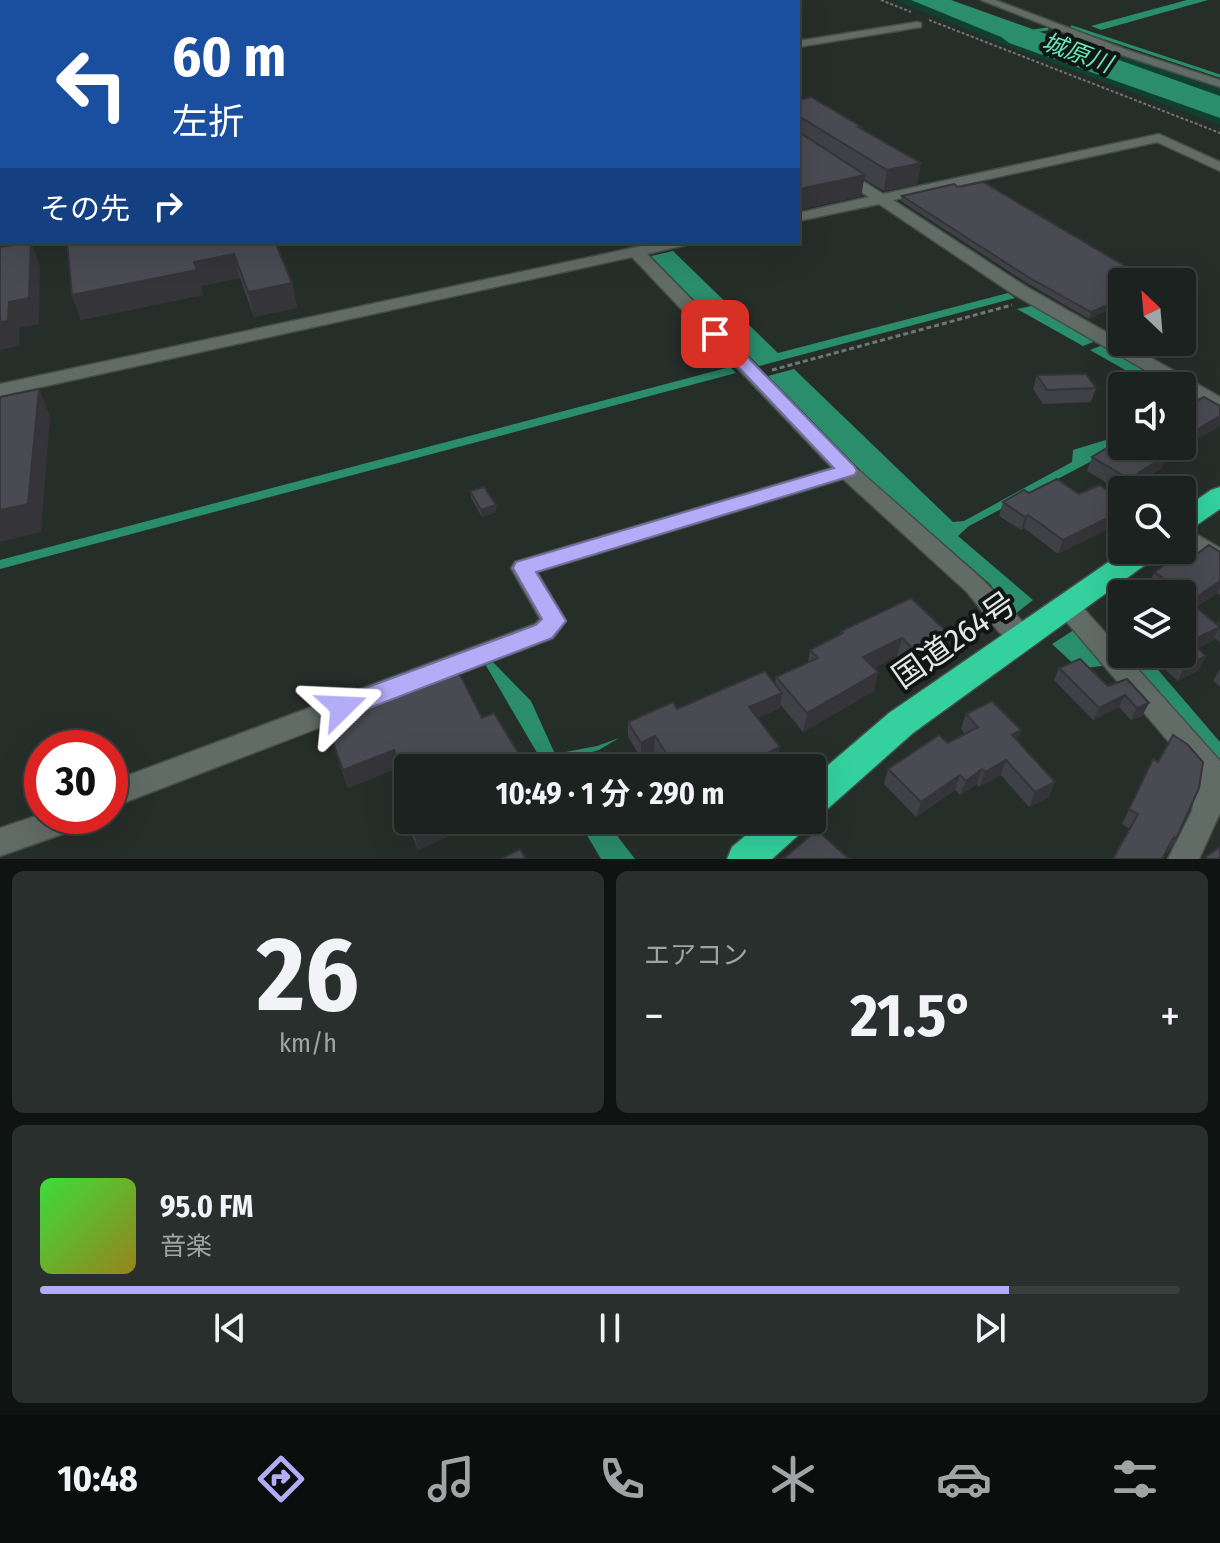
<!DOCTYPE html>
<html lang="ja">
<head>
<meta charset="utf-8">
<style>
	body { margin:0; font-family:"Fira Sans Condensed","Noto Sans JP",sans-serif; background:#292f2d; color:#f1f3f6; height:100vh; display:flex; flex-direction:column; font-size:30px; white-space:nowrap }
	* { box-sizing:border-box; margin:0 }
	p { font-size:26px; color:#a0a4a5 }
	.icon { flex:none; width:44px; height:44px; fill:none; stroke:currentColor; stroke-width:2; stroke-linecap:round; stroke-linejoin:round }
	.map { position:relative; height:859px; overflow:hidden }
	.sheet { display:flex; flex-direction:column; gap:12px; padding:12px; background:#0f1312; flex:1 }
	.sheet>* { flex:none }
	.banner { position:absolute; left:0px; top:0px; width:800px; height:244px; box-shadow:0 8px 32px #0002,0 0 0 2px #3a3f3e; background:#1a4fa0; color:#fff; overflow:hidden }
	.needle { width:52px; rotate:334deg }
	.tools { position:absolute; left:1108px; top:268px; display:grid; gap:16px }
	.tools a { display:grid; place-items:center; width:88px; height:88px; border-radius:8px; background:#1c2220; box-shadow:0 8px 32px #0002,0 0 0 2px #3a3f3e; font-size:40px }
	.speed { position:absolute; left:24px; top:730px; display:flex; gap:16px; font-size:40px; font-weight:700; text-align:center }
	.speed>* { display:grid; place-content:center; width:104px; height:104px; border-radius:50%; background:#1c2220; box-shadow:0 8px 32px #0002,0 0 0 2px #3a3f3e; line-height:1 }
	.speed .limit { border:12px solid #d22; background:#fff; color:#111 }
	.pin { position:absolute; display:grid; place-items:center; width:68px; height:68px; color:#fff; margin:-34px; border-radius:16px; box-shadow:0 4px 12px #0006 }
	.me { position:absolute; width:88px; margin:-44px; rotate:69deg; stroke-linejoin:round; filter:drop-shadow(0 0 6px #0008) }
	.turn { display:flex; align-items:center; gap:28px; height:168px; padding:0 40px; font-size:36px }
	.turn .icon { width:104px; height:104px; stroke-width:2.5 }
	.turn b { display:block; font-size:56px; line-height:68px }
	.then { display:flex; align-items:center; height:76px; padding:0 40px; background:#0003; gap:16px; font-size:30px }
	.big { font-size:60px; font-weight:700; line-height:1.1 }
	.sheet .widget { flex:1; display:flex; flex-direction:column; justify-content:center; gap:12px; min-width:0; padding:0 28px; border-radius:12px; background:#292f2d }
	.sheet .dial { align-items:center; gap:0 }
	.dial b { font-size:104px; line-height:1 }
	.song { display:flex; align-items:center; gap:24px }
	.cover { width:96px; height:96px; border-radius:12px; background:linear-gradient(135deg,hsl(120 70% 55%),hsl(50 70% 35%)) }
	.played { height:8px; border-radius:4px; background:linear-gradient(90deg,#b5acf8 85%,#3a3f3e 85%) }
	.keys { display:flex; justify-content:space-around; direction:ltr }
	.heat { display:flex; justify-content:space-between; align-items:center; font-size:44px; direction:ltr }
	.sheet .tiles { flex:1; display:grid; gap:12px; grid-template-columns:1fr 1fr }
	.widget:last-child { grid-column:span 2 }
	.trip { position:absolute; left:394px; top:754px; width:432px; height:80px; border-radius:8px; background:#1c2220; box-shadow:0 8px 32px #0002,0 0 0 2px #3a3f3e; font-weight:700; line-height:80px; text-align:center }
	.menu { display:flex; height:128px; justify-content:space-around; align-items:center; background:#0b0e0d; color:#a0a4a5 }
	.menu .icon { width:56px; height:56px }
	.menu .selected { color:#b5acf8 }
	.menu b { font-size:36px; color:#f1f3f6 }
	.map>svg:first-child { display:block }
	.green { fill:#104030 }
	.water { fill:#2a8d6c }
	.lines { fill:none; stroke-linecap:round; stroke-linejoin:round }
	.stream { stroke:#2a8d6c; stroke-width:3 }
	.minor-casing { stroke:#454d4a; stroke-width:3 }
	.major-casing { stroke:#454d4a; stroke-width:3 }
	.highway-casing { stroke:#454d4a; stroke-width:3 }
	.path-far1 { stroke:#6e7572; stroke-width:2; stroke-dasharray:3 2; stroke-linecap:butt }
	.path { stroke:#6e7572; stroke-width:3; stroke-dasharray:5 3; stroke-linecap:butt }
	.minor { fill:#626c67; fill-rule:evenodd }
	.major { fill:#46a989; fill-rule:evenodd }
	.highway { fill:#34d19f; fill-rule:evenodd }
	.wall { fill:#404047 }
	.shaded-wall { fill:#343439 }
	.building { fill:#4a4a52; stroke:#343439; stroke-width:2 }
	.route { fill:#b5acf8; stroke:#7670a1; stroke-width:2 }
	.labels { text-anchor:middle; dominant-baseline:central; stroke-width:8; stroke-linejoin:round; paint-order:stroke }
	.far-water-label { font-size:24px; font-style:italic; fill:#65e8b8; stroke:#111514 }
	.near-street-label { font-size:32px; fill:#e3e8e6; stroke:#111514 }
</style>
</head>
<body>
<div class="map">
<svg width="1220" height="859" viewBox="0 0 1220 859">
	<rect width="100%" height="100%" fill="#262e2a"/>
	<g class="green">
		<path d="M 894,0 L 911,0 L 1001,37 L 1009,43 L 1220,118 L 1220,125 L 999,43 Z"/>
		<path d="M 1042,33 L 1059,33 L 1220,89 L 1220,96 Z"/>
	</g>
	<g class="water">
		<path d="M 911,0 L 951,0 L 1220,96 L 1220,118 L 1009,43 L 1001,37 Z"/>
		<path d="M 1187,0 L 1208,0 L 1101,30 L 1091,26 Z"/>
		<path d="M 673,251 L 778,353 L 1008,293 L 1015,298 L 759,366 L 651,256 Z"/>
		<path d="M 1036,305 L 1096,341 L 1083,346 L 1017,309 Z"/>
		<path d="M 1103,345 L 1168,383 L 1153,386 L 1090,350 Z"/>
		<path d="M 730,367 L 736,373 L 0,569 L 0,560 Z"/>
		<path d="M 794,369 L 953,522 L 964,521 L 1072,462 L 1073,450 L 1122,435 L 1122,445 L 969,526 L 958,536 L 1033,600 L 1013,616 L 990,584 L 863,473 L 768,376 Z"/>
		<path d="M 1077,628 L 1109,665 L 1079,669 L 1052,644 Z"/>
		<path d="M 1122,640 L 1122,654 L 1139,654 L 1159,671 L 1220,742 L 1220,760 L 1212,758 L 1107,642 Z"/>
		<path d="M 491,660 L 531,701 L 555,754 L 597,746 L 619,738 L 599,750 L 568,759 L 565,768 L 546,768 L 485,664 Z"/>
		<path d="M 578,820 L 605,820 L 635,859 L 601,859 Z"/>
	</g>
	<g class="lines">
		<g class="stream">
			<path d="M 203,0 L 206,2"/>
			<path d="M 244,2 L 256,0"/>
			<path d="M 1072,27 L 1220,76"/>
			<path d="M 1027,32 L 1047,29"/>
		</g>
		<defs>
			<g id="minor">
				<path d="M 264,0 L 274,0 L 275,2 L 265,2 Z"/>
				<path d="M 570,0 L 581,0 L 583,2 L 572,2 Z"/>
				<path d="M 981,0 L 995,0 L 1127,50 L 1220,80 L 1220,87 L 1119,54 Z"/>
				<path d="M 917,22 L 921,23 L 921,27 L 798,47 L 798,41 Z"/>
				<rect x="0" y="32" width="2" height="6"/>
				<path d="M 1159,134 L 1220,162 L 1220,171 L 1157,142 L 893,200 L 1025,286 L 1220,397 L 1220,411 L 1182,391 L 1182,386 L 1173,386 L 1013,294 L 879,204 L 798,221 L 798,213 L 869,197 L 798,150 L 798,140 L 883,194 Z"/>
				<path d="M 0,163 L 2,163 L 0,172 Z"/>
				<path d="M 660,242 L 689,242 L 686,245 L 647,254 L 854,466 L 983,580 L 1038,638 L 1034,645 L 1025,648 L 1016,645 L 999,632 L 967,592 L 843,479 L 537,572 L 566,621 L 553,638 L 110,808 L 110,782 L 535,624 L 540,619 L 511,568 L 515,562 L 832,468 L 632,257 L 0,396 L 0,384 Z"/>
				<path d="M 1182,526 L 1220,548 L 1220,567 L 1182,545 Z"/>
				<path d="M 1068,598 L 1077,601 L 1220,761 L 1220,813 L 1199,859 L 1168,859 L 1192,811 L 1198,776 L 1059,613 L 1056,607 L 1059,601 Z"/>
				<path d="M 42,814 L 93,816 L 88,825 L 0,856 L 0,828 Z"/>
			</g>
			<path id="major" d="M 2,109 L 2,117 L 0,118 L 0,110 Z"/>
			<g id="highway">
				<path d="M 1220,487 L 1220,509 L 1191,529 L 1182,532 L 1182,510 L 1211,490 Z"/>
				<path d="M 1126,550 L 1160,550 L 1156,557 L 913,733 L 824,812 L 812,817 L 812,779 L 889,713 Z"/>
				<path d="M 764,820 L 808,820 L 803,831 L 772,859 L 727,859 L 732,847 Z"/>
			</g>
		</defs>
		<use href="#minor" class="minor-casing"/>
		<use href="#major" class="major-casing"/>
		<use href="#highway" class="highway-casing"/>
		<g class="path-far1">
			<path d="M 881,0 L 911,12"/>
			<path d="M 929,20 L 1220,133"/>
		</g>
		<g class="path">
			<path d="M 0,245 L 15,242"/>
			<path d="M 772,370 L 1012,305"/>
		</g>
		<use href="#minor" class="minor"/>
		<use href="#major" class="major"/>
		<use href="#highway" class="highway"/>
	</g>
	<g class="wall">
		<path d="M 798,100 L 862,129 L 921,163 L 917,184 L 884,191 L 864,179 L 861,196 L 798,210 Z"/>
		<path d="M 958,187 L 1152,282 L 1089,319 L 1027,283 L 901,201 L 902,196 Z"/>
		<path d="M 275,242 L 292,283 L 297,308 L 254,317 L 240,278 L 201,286 L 203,295 L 81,320 L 72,295 Z"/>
		<path d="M 1037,375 L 1096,388 L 1091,402 L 1043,404 L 1033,389 Z"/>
		<path d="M 1220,406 L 1192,443 L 1182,437 L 1182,408 Z"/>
		<path d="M 1092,457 L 1162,468 L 1128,490 L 1122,490 L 1122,492 L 1087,471 Z"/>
		<path d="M 1100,485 L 1058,554 L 1024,528 L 1021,530 L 999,516 L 1003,502 L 1029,493 L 1079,494 Z"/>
		<path d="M 470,491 L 496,505 L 496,512 L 482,517 L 471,498 Z"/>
		<path d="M 1220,552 L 1220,595 L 1217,593 L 1186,614 L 1182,611 L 1182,594 L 1157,594 L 1147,587 L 1154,572 L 1182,565 Z"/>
		<path d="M 911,598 L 944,653 L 911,670 L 897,656 L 874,668 L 878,672 L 874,691 L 803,732 L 780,704 L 780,708 L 757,718 L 778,762 L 765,768 L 665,768 L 654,751 L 641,758 L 628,737 L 628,722 L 775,684 L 776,677 L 808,662 L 810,650 L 840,635 L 841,631 Z"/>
		<path d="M 1122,614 L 1122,632 L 1116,627 Z"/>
		<path d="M 1219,620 L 1220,642 L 1215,638 L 1212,641 L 1198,648 L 1199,670 L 1178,681 L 1147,654 L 1182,654 L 1217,624 Z"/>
		<path d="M 1059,668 L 1108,686 L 1149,703 L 1142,716 L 1131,720 L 1119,707 L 1093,720 L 1054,680 Z"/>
		<path d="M 1220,669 L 1220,687 L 1213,681 Z"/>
		<path d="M 966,714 L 1021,730 L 1017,740 L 1049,797 L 1029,807 L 1001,775 L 979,787 L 977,784 L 960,795 L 955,790 L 916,817 L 884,784 L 888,769 L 948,743 L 965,734 L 961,729 Z"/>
		<path d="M 323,715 L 482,718 L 519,754 L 520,768 L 408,768 L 408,794 L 398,768 L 348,788 L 329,733 Z"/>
		<path d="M 1153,759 L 1176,839 L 1167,853 L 1122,824 Z"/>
		<path d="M 408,803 L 408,820 L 485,820 L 418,850 L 407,823 L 403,805 Z"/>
	</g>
	<g class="shaded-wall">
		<path d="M 921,163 L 917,184 L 884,191 L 887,170 Z"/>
		<path d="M 865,175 L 861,196 L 798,210 L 798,190 L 800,189 Z"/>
		<path d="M 31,242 L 40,266 L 39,324 L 19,328 L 19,346 L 0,350 L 0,322 L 9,302 Z"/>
		<path d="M 234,254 L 240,278 L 201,286 L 194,262 Z"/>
		<path d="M 197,270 L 203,295 L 81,320 L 72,295 Z"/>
		<path d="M 292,283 L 297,308 L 254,317 L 248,292 Z"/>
		<path d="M 1122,299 L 1122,304 L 1089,319 L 1091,312 Z"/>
		<path d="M 39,389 L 50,416 L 41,532 L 0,542 L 0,510 Z"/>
		<path d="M 1220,416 L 1220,426 L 1192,443 L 1198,429 Z"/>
		<path d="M 1168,454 L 1162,468 L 1128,490 L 1124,490 L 1129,479 Z"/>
		<path d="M 496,505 L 496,512 L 482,517 L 481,510 Z"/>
		<path d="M 1122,511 L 1122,522 L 1058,554 L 1063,540 Z"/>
		<path d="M 1028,515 L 1024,528 L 1021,530 L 1025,517 Z"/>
		<path d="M 1220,581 L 1220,587 L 1217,593 L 1186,614 L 1194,599 Z"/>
		<path d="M 1220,627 L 1212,641 L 1182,656 L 1190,641 Z"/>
		<path d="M 950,635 L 944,653 L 911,670 L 916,652 Z"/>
		<path d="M 902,638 L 897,656 L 859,676 L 863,657 Z"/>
		<path d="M 1206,656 L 1199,670 L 1178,681 L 1185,666 Z"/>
		<path d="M 878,672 L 874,691 L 803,732 L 807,713 Z"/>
		<path d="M 782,693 L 780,708 L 747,722 L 749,707 Z"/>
		<path d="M 1125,695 L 1119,707 L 1093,720 L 1099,708 Z"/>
		<path d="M 1149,703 L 1142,716 L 1131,720 L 1137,708 Z"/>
		<path d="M 1021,730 L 1015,745 L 1012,735 Z"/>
		<path d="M 655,736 L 654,751 L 641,758 L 641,743 Z"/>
		<path d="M 780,747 L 778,762 L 765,768 L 736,768 Z"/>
		<path d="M 394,750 L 398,768 L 348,788 L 343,770 Z"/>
		<path d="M 519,754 L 520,768 L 492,768 Z"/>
		<path d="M 1006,760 L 1001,775 L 979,787 L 985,772 Z"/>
		<path d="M 982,769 L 977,784 L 960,795 L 966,781 Z"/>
		<path d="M 960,775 L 955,790 L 916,817 L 921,802 Z"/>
		<path d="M 1055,782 L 1049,797 L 1029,807 L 1035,792 Z"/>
		<path d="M 440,820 L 485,820 L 418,850 L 414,832 Z"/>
	</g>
	<g class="building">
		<path d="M 811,97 L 862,127 L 858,127 L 921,163 L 887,170 L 800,117 L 799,132 L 865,175 L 800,189 L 798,190 L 798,100 Z"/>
		<path d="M 983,182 L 1152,282 L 1122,282 L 1122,299 L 1091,312 L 1028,277 L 902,196 L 954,184 L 958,187 Z"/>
		<path d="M 31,242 L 29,298 L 9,302 L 8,321 L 0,322 L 0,247 Z"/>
		<path d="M 67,242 L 275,242 L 292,283 L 248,292 L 234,254 L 194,262 L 197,270 L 72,295 Z"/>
		<path d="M 1086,374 L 1096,388 L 1047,390 L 1037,375 Z"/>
		<path d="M 39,389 L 28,504 L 0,510 L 0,397 Z"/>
		<path d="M 1204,397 L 1220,406 L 1220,416 L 1198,429 L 1182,420 L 1182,408 Z"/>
		<path d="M 1122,439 L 1122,446 L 1155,446 L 1168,454 L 1129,479 L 1092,457 Z"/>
		<path d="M 1057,479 L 1079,494 L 1100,485 L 1122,501 L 1122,511 L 1063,540 L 1028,515 L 1025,517 L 1003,502 L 1024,490 L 1029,493 Z"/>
		<path d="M 484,487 L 496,505 L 481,510 L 470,491 Z"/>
		<path d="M 1209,545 L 1220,552 L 1220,581 L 1194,599 L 1154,572 L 1174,559 L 1182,565 Z"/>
		<path d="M 911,598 L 950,635 L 916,652 L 902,638 L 863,657 L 878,672 L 807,713 L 776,677 L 818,658 L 810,650 L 843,633 L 841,631 Z"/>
		<path d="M 1198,609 L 1220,627 L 1190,641 L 1206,656 L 1185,666 L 1171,654 L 1182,654 L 1182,617 Z"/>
		<path d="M 1080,659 L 1108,686 L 1127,679 L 1149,703 L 1137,708 L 1125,695 L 1099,708 L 1059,668 Z"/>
		<path d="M 455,665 L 482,718 L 494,713 L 519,754 L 492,768 L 408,768 L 408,785 L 394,750 L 343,770 L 323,715 Z"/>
		<path d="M 765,671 L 782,693 L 749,707 L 780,747 L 736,768 L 676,768 L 655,736 L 641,743 L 628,722 L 673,702 L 677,709 Z"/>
		<path d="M 992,701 L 1021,730 L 1012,735 L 1055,782 L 1035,792 L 1006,760 L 985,772 L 982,769 L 966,781 L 960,775 L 921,802 L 888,769 L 939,735 L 948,743 L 978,727 L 966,714 Z"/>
		<path d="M 1173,735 L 1187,744 L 1203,762 L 1199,788 L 1176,839 L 1174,837 L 1162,859 L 1113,859 L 1138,814 L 1129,809 L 1153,759 L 1158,762 Z"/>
		<path d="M 408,803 L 408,816 L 403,805 Z"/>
		<path d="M 409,820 L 440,820 L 414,832 Z"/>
		<path d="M 817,830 L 849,859 L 783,859 Z"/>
		<path d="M 1220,847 L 1220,859 L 1207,859 L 1205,857 Z"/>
		<path d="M 520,849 L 526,859 L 501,859 Z"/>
	</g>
	<path class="route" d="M 715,329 L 721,330 L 854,466 L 857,471 L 854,475 L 536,572 L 566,621 L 552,638 L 351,715 L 342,717 L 333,715 L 330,707 L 333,700 L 536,625 L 542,619 L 513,568 L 516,562 L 834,468 L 710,337 L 710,330 Z"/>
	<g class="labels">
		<g class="far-water-label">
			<text transform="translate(1077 53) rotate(20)">城原川</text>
		</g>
		<g class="near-street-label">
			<text transform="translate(954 640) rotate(-35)">国道264号</text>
		</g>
	</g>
</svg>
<div class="tools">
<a><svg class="needle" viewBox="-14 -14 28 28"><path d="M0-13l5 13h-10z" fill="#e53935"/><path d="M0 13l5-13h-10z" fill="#a0a4a5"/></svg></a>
<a><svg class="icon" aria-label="sound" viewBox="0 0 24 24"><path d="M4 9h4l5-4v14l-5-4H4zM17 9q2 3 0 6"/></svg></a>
<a><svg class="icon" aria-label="search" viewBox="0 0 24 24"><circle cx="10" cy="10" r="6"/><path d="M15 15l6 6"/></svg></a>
<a><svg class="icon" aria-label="layers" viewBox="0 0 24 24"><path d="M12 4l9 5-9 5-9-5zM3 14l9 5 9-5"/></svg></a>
</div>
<div class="speed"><div class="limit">30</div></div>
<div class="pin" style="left:715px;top:334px;background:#d93025"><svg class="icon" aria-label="arrive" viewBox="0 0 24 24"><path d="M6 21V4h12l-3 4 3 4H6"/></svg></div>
<svg class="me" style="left:342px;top:707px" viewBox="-20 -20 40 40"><path d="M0-17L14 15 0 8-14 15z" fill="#b5acf8" stroke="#fff" stroke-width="4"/></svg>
<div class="trip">10:49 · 1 分 · 290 m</div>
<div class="banner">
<div class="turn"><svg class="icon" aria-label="left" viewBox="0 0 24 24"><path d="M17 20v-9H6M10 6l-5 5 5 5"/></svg><div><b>60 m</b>左折</div></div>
<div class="then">その先<svg class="icon" aria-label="right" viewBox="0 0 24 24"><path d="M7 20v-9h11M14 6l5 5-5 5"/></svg></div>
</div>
</div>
<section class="sheet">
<div class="tiles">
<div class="widget dial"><b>26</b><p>km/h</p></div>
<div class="widget"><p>エアコン</p>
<div class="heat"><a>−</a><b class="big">21.5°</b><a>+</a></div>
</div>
<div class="widget">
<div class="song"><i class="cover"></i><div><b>95.0 FM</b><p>音楽</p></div></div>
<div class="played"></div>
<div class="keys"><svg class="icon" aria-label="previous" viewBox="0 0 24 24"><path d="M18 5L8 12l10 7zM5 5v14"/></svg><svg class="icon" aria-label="pause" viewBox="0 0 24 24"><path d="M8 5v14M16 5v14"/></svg><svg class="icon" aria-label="next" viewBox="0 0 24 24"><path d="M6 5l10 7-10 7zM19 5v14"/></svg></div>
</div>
</div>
</section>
<nav class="menu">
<b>10:48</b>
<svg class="icon selected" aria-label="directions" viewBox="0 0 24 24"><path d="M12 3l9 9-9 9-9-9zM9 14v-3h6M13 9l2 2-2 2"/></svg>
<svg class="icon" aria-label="music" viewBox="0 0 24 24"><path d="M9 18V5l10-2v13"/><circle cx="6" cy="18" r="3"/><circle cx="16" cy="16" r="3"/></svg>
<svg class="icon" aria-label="phone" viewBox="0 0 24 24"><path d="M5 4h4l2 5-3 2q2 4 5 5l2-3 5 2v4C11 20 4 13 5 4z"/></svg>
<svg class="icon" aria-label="climate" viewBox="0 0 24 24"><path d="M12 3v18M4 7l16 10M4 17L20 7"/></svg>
<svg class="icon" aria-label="car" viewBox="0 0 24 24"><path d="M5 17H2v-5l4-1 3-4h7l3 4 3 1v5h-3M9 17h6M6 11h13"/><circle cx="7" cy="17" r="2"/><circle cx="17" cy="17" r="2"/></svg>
<svg class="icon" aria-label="filters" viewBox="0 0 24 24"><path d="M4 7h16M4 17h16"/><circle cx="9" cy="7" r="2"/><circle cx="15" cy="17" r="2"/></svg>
</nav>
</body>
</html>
